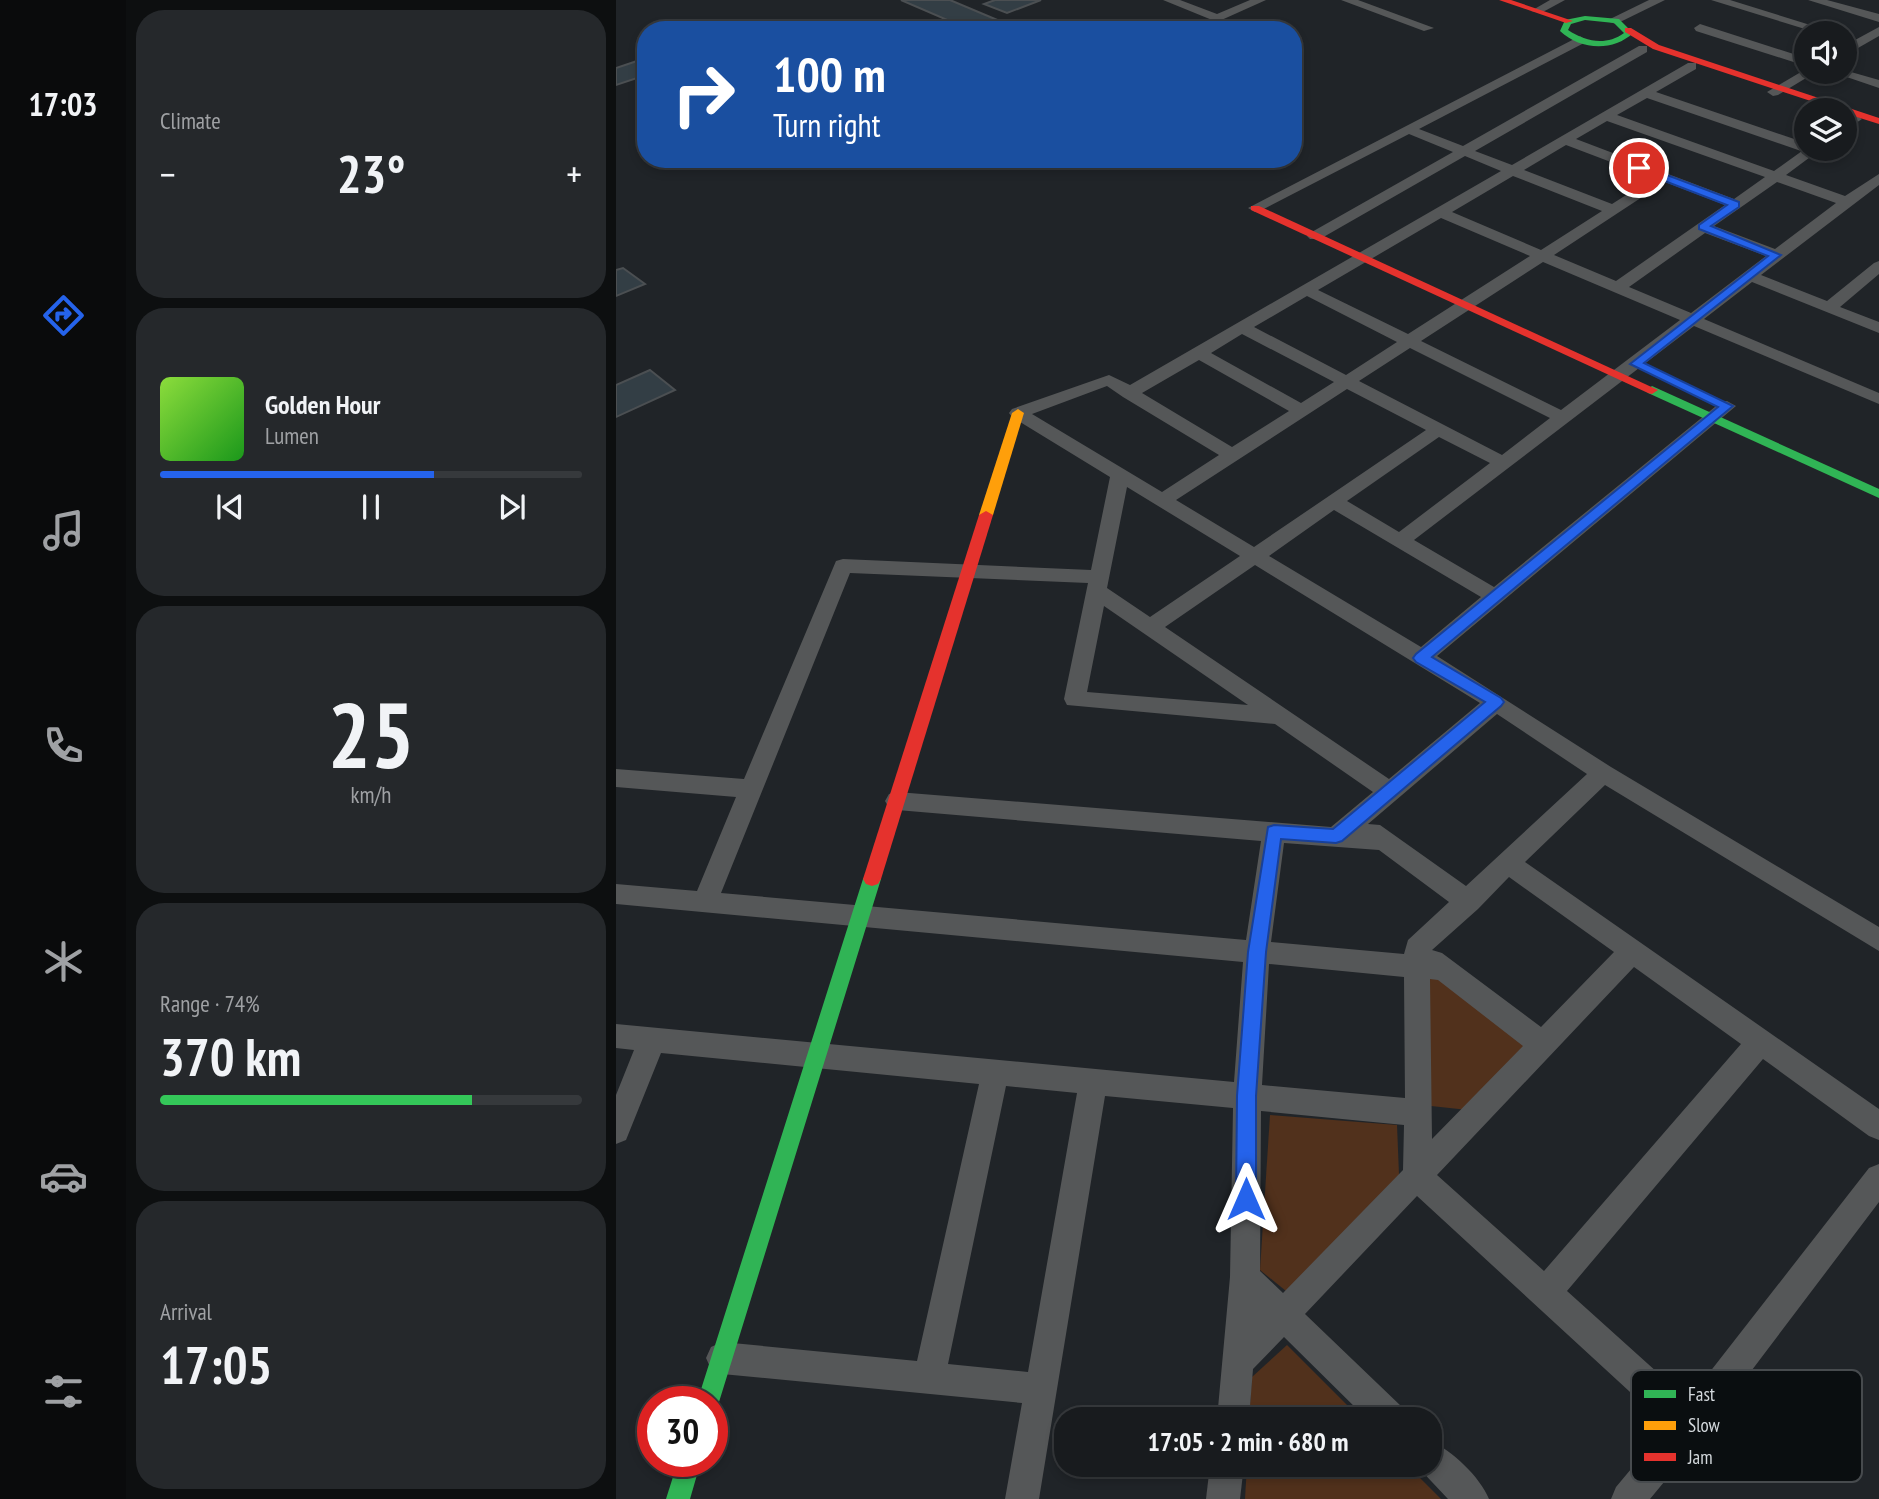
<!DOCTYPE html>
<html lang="en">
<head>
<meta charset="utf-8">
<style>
	body { margin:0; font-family:"PT Sans Narrow",sans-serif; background:#25282b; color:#f1f3f6; height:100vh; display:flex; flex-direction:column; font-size:26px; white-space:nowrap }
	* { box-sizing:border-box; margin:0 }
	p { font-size:23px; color:#9fa1a4 }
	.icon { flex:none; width:38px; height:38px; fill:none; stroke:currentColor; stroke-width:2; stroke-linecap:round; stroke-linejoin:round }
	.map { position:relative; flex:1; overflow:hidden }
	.drawer { display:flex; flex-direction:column; gap:10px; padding:10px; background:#0d0f10; width:490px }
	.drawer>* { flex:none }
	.hud { position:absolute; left:21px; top:21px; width:665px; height:147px; border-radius:28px; box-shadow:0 4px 10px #0003,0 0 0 2px #36393c; background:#1a4fa0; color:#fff; overflow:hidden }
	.buttons { position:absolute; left:1178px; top:21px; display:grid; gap:14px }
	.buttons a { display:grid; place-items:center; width:63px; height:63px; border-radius:50%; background:#181b1e; box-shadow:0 4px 10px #0003,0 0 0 2px #36393c; font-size:35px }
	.speed { position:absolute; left:21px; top:1386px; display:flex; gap:14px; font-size:35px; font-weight:700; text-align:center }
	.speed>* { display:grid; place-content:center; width:91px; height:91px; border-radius:50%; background:#181b1e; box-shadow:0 4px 10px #0003,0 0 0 2px #36393c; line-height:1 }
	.speed .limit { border:10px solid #d22; background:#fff; color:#111 }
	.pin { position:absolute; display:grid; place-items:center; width:60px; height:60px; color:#fff; margin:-30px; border:4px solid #fff; border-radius:50%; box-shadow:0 2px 7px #0007 }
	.me { position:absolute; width:77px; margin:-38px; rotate:0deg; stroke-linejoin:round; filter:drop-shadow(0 0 5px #0008) }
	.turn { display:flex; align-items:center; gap:24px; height:147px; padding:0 21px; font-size:32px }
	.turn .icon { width:91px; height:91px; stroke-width:2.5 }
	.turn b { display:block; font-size:49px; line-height:60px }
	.big { font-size:52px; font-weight:700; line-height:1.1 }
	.drawer .widget { flex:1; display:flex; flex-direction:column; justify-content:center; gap:10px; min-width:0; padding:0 24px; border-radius:28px; background:#25282b }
	.drawer .dial { align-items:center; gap:0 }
	.dial b { font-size:91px; line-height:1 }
	.song { display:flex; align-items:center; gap:21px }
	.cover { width:84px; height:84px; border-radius:10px; background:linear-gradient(135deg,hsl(90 70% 55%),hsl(120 70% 35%)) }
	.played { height:7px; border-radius:4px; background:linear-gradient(90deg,#2563eb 65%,#36393c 65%) }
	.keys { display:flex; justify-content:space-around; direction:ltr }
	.heat { display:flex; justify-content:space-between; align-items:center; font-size:38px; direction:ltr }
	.charge { height:10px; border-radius:5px; background:linear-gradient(90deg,#34c759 74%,#36393c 0) }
	.trip { position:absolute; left:438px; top:1407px; width:388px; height:70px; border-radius:28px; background:#181b1e; box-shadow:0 4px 10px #0003,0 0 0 2px #36393c; font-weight:700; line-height:70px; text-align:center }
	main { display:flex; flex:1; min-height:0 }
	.dock { display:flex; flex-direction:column; width:126px; justify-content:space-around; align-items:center; background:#0a0b0c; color:#9fa1a4 }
	.dock .icon { width:49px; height:49px }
	.dock .active { color:#2563eb }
	.dock b { font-size:32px; color:#f1f3f6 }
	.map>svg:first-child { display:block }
	.green { fill:#51311c }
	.building { fill:#333e45; stroke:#4b4f52; stroke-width:2 }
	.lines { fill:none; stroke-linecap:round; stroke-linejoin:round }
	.street { fill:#555758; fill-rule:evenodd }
	.fast { fill:#30b455; fill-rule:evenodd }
	.slow { fill:#ff9f0a; fill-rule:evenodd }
	.jam { fill:#e5322d; fill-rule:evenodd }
	.route { fill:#2563eb; stroke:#184099; stroke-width:2 }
	.key { fill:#0a0e10; stroke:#474b4e; stroke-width:2 }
	.key-label { font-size:19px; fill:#d4d9dd }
</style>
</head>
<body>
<main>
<nav class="dock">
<b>17:03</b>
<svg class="icon active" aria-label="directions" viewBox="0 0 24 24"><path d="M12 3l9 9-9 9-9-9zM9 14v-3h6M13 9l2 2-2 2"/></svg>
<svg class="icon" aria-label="music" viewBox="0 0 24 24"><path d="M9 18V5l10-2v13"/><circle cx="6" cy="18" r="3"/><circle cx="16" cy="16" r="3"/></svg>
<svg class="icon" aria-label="phone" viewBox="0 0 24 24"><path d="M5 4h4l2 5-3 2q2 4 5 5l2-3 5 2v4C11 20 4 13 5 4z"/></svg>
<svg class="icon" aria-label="climate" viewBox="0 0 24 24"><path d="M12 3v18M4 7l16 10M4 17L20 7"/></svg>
<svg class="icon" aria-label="car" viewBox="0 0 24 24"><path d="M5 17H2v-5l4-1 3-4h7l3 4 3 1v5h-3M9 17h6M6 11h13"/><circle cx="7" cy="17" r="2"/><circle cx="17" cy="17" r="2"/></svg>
<svg class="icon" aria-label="filters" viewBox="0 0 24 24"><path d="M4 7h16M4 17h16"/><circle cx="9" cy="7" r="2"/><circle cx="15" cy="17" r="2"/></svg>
</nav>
<section class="drawer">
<div class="widget"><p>Climate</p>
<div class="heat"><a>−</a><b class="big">23°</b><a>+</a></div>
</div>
<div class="widget">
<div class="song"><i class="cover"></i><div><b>Golden Hour</b><p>Lumen</p></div></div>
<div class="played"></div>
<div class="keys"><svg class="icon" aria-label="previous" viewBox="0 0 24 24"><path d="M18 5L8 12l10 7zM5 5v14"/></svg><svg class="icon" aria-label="pause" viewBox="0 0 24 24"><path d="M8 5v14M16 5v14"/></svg><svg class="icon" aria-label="next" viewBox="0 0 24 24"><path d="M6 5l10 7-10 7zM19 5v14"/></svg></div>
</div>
<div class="widget dial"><b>25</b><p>km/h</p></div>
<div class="widget"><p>Range · 74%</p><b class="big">370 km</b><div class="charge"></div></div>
<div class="widget"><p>Arrival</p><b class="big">17:05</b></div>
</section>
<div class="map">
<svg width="1263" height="1499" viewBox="0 0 1263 1499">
	<rect width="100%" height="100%" fill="#202428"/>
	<g class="green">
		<path d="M 812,979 L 828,979 L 911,1047 L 852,1110 L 815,1106 Z"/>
		<path d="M 654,1115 L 781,1125 L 783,1175 L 670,1291 L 644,1270 Z"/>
		<path d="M 671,1345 L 745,1419 L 633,1419 L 636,1377 Z"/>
		<path d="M 631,1465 L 791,1465 L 825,1499 L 629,1499 Z"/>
	</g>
	<g class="building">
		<path d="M 285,0 L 334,0 L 379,19 L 352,29 Z"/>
		<path d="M 379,0 L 425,0 L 391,13 L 368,4 Z"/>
		<path d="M 30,58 L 30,75 L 0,85 L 0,68 Z"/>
		<path d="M 7,268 L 29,284 L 0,296 L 0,270 Z"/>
		<path d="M 34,370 L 59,390 L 0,417 L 0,385 Z"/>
	</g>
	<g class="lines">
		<g class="street">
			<path d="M 547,0 L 564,0 L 601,14 L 634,0 L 650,0 L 601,22 Z"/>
			<path d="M 725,0 L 742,0 L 818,28 L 808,31 Z"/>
			<path d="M 934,0 L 949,0 L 925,13 L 915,11 Z"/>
			<path d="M 1033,0 L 1049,0 L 1000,24 L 990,21 Z"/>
			<path d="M 1095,0 L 1114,0 L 1220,33 L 1202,33 Z"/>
			<path d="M 1192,0 L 1211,0 L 1263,14 L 1263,22 Z"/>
			<path d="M 1084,24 L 1190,58 L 1190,66 L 1080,31 L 1078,28 Z"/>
			<path d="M 1263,27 L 1263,36 L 1228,56 L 1228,46 Z"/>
			<path d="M 964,36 L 970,40 L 968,43 L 803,129 L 847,146 L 1023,46 L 1031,46 L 1031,52 L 859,151 L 896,165 L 1072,63 L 1080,63 L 1080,69 L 1040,92 L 1190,143 L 1190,149 L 1205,149 L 1170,175 L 1229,196 L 1263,174 L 1263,185 L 1145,275 L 1211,301 L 1258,263 L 1263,261 L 1263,274 L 1224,307 L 1263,322 L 1263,333 L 1136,282 L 1088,319 L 1263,393 L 1263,404 L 1078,326 L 798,540 L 878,587 L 1105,402 L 1111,401 L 1120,406 L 821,656 L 995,767 L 1263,927 L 1263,951 L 989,785 L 909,862 L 1263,1109 L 1263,1140 L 1253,1136 L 1147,1059 L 951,1291 L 1072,1400 L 1253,1168 L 1263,1164 L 1263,1202 L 1086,1436 L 1034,1499 L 995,1499 L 1000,1487 L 1051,1426 L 801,1196 L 689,1314 L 786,1407 L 790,1419 L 751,1419 L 668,1337 L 637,1369 L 633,1419 L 601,1419 L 614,1277 L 617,1108 L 489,1096 L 423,1499 L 389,1499 L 406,1403 L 106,1374 L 95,1369 L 90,1358 L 95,1347 L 106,1342 L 301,1361 L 363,1084 L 45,1053 L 10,1140 L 0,1144 L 0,1095 L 18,1050 L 0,1048 L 0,1024 L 618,1082 L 627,962 L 0,904 L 0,884 L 81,891 L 120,797 L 0,787 L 0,769 L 128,779 L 220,561 L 227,559 L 475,570 L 494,477 L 396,417 L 393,413 L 396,409 L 493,375 L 514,385 L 885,171 L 849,156 L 704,239 L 694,239 L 691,236 L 694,233 L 837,152 L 793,134 L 644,211 L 639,212 L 632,208 ZM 1031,98 L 1185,151 L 1186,151 L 1158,171 L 1001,115 ZM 991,121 L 1149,177 L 1118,199 L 960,139 ZM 950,145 L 1037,178 L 996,204 L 908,170 ZM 897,176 L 986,211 L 925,250 L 836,212 ZM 1049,182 L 1109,205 L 1000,281 L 938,255 ZM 1161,182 L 1220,203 L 1159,249 L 1098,226 ZM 825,218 L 914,256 L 792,334 L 702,290 ZM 1089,233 L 1150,256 L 1075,313 L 1013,287 ZM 927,262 L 1064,320 L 945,410 L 805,341 ZM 691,296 L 781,342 L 730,375 L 638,327 ZM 626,334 L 718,382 L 685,403 L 595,353 ZM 794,348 L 934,418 L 886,455 L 743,381 ZM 583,360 L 673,411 L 616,447 L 526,393 ZM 491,386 L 507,397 L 603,455 L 546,492 L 416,414 ZM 731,389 L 810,430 L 638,547 L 560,500 ZM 823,437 L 874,463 L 783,532 L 731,501 ZM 511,487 L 624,556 L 534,617 L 491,588 ZM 718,510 L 865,597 L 805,647 L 653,556 ZM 639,565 L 864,703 L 773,779 L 549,627 ZM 234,573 L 472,583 L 448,699 L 451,705 L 659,724 L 757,792 L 715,827 L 281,792 L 273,794 L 269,801 L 273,808 L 281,810 L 645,841 L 630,940 L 105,893 ZM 488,606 L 632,705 L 471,692 ZM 881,714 L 971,774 L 850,886 L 764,825 L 752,824 ZM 668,843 L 763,850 L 833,902 L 792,940 L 788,954 L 655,942 ZM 893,877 L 998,952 L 925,1027 L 826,953 L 816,950 L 862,909 ZM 653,964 L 788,977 L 789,1098 L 646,1085 ZM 1018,967 L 1125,1044 L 928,1271 L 821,1175 ZM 814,979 L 822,980 L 907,1046 L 816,1139 ZM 390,1086 L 461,1093 L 412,1372 L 332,1364 ZM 645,1111 L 788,1125 L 787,1170 L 667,1293 L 644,1271 Z"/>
			<path d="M 1190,69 L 1190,72 L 1200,72 L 1162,95 L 1157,96 L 1151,92 Z"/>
			<path d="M 1228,70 L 1263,80 L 1263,88 L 1216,72 Z"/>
			<path d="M 1239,115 L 1246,119 L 1228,131 L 1228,120 Z"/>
			<path d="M 814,1441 C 836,1450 864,1477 873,1499 L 832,1499 L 800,1465 L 814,1465 Z"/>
			<path d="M 594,1465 L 628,1465 L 624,1499 L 590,1499 Z"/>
		</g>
		<g class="fast">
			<path d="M 969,16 L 1003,19 L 1017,33 C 997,52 964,50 944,31 L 949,20 ZM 969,20 L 998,23 L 1008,33 C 990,46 970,42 952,30 L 955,24 Z"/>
			<path d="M 1036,386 L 1263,489 L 1263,498 L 1032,393 L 1030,390 Z"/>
			<path d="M 256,872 L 262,874 L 265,879 L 103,1402 L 100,1410 L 96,1411 L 96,1402 L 81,1402 L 247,879 L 250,874 Z"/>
			<path d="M 62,1461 L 85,1461 L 74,1499 L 50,1499 Z"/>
		</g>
		<path class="slow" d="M 402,409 L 408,413 L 377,515 L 370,519 L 365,518 L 363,515 L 396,413 Z"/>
		<g class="jam">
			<path d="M 883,0 L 895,0 L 957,21 L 950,23 Z"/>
			<path d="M 1009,28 L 1015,28 L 1043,45 L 1263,118 L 1263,124 L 1228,113 L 1228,110 L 1222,110 L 1037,49 L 1009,32 Z"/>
			<path d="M 635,206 L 643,206 L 1042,390 L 1036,394 L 1032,393 L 635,210 Z"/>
			<path d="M 370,511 L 377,515 L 265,879 L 262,884 L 256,886 L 250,884 L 247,879 L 363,515 Z"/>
		</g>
	</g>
	<path class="route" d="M 1020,166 L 1027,166 L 1123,202 L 1123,207 L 1095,226 L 1165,255 L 1028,363 L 1117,406 L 816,657 L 885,698 L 888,702 L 885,706 L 726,841 L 720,843 L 665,839 L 650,952 L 640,1096 L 640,1199 L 637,1207 L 630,1210 L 623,1207 L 620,1199 L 621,1096 L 632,952 L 652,827 L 658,825 L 717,829 L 869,702 L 800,662 L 797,658 L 800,654 L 1102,407 L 1014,364 L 1152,256 L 1083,229 L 1083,225 L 1111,205 L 1020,170 Z"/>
	<rect x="1015" y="1370" width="231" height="112" rx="10" class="key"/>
	<rect x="1028" y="1390" width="32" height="8" fill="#30b455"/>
	<rect x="1028" y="1421" width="32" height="9" fill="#ff9f0a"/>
	<rect x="1028" y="1453" width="32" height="8" fill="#e5322d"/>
	<g class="key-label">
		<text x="1072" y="1401">Fast</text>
		<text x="1072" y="1432">Slow</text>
		<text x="1072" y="1464">Jam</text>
	</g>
</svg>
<div class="buttons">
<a><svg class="icon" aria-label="sound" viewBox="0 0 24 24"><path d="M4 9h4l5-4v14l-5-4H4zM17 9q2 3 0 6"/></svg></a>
<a><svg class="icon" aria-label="layers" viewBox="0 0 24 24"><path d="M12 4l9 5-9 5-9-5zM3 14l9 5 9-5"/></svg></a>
</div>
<div class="speed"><div class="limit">30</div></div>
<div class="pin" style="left:1023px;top:168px;background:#d93025"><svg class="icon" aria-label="arrive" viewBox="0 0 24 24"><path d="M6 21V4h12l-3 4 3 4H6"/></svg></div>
<svg class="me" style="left:630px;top:1199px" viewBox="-20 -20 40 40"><path d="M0-17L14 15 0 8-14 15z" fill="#2563eb" stroke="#fff" stroke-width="4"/></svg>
<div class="trip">17:05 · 2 min · 680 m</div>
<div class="hud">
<div class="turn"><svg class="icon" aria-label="right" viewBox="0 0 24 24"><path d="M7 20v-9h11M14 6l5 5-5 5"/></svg><div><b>100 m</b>Turn right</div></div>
</div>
</div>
</main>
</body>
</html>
